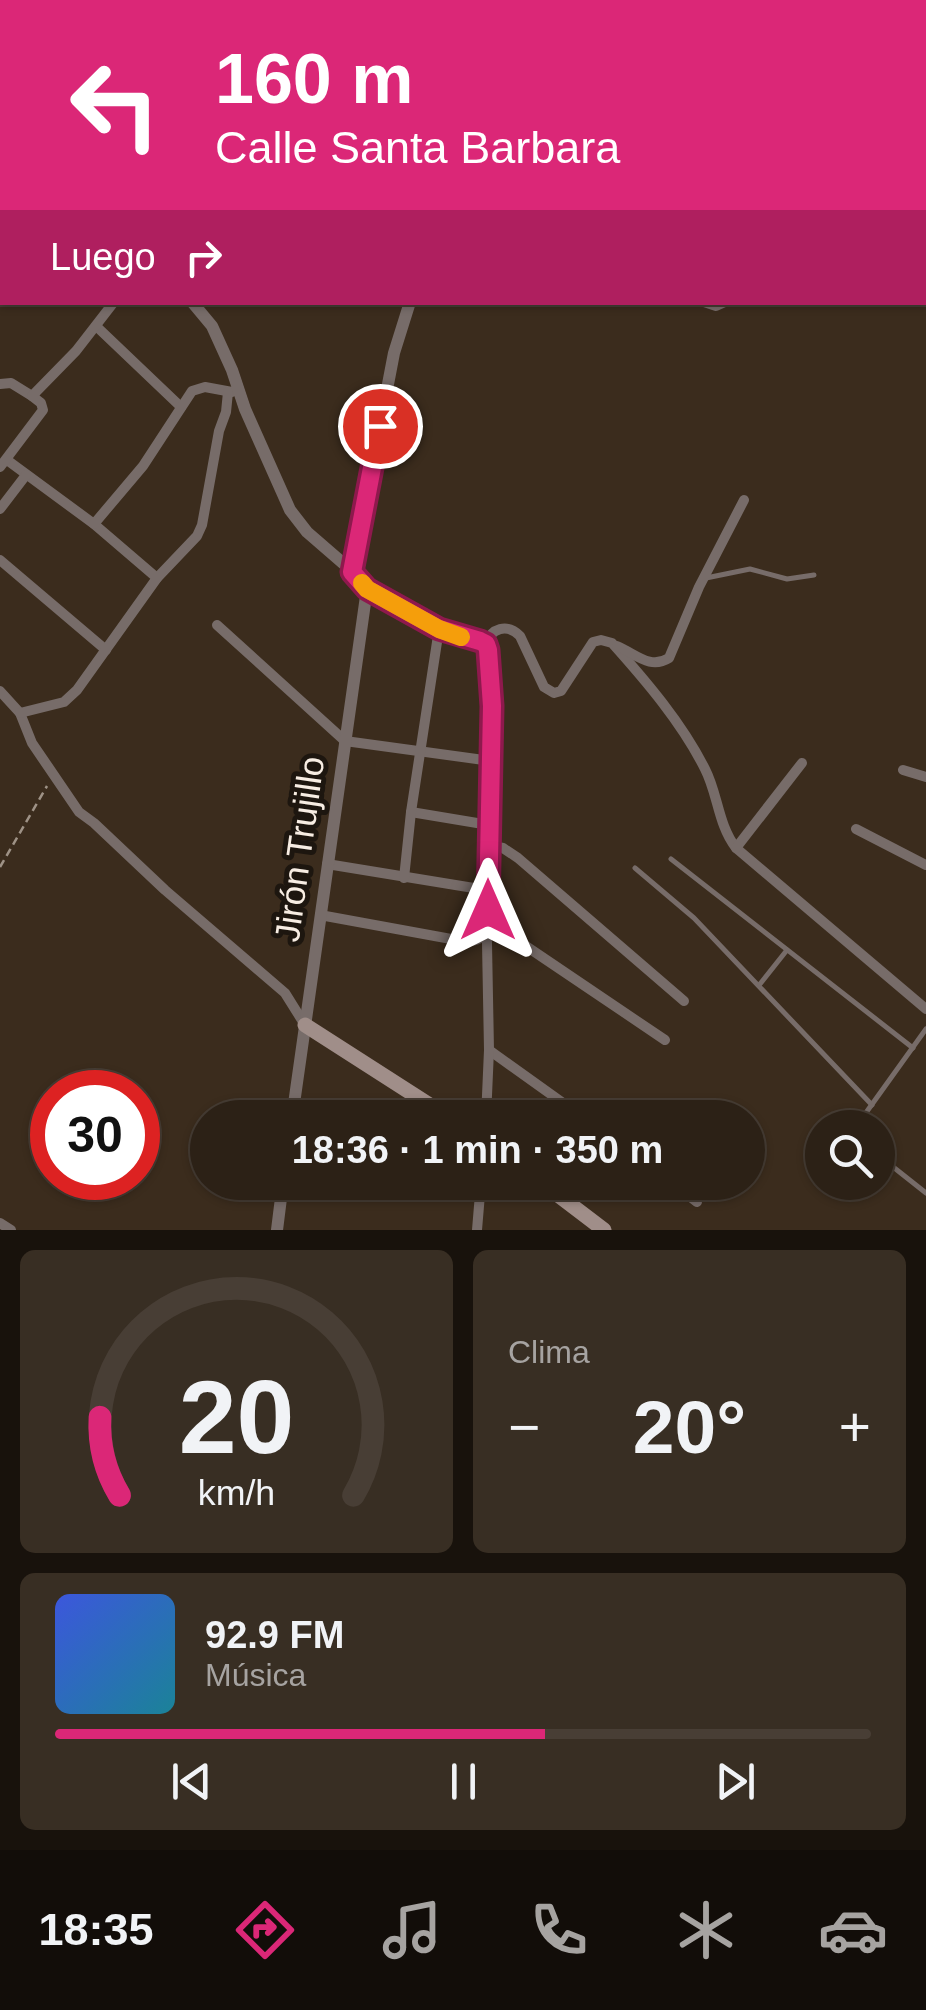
<!DOCTYPE html>
<html lang="es">
<head>
<meta charset="utf-8">
<style>
	body { margin:0; font-family:Helvetica,sans-serif; background:#382e23; color:#f1f3f6; height:100vh; display:flex; flex-direction:column; font-size:38px; white-space:nowrap }
	* { box-sizing:border-box; margin:0 }
	p { font-size:32px; color:#a6a3a1 }
	.icon { flex:none; width:55px; height:55px; fill:none; stroke:currentColor; stroke-width:2; stroke-linecap:round; stroke-linejoin:round }
	.map { position:relative; height:1230px; overflow:hidden }
	.drawer { display:flex; flex-direction:column; gap:20px; padding:20px; background:#18120c; flex:1 }
	.drawer>* { flex:none }
	.hud { position:absolute; left:0px; top:0px; width:928px; height:305px; box-shadow:0 2px 8px #0004,0 0 0 2px #483e35; background:#db2777; color:#fff; overflow:hidden }
	.tools { position:absolute; left:805px; top:1110px; display:grid; gap:20px }
	.tools a { display:grid; place-items:center; width:90px; height:90px; border-radius:50%; background:#2c2116; box-shadow:0 2px 8px #0004,0 0 0 2px #483e35; font-size:50px }
	.speed { position:absolute; left:30px; top:1070px; display:flex; gap:20px; font-size:50px; font-weight:700; text-align:center }
	.speed>* { display:grid; place-content:center; width:130px; height:130px; border-radius:50%; background:#2c2116; box-shadow:0 2px 8px #0004,0 0 0 2px #483e35; line-height:1 }
	.speed .limit { border:15px solid #d22; background:#fff; color:#111 }
	.pin { position:absolute; display:grid; place-items:center; width:85px; height:85px; color:#fff; margin:-42px; border:5px solid #fff; border-radius:50%; box-shadow:0 2px 10px #0007 }
	.me { position:absolute; width:110px; margin:-55px; rotate:0deg; stroke-linejoin:round; filter:drop-shadow(0 0 8px #0008) }
	.turn { display:flex; align-items:center; gap:35px; height:210px; padding:0 50px; font-size:45px }
	.turn .icon { width:130px; height:130px; stroke-width:2.5 }
	.turn b { display:block; font-size:70px; line-height:85px }
	.then { display:flex; align-items:center; height:95px; padding:0 50px; background:#0003; gap:20px; font-size:38px }
	.big { font-size:75px; font-weight:800; line-height:1.1 }
	.drawer .tile { flex:1; display:flex; flex-direction:column; justify-content:center; gap:15px; min-width:0; padding:0 35px; border-radius:15px; background:#382e23 }
	.drawer .dial { align-items:center; gap:0 }
	.dial svg { height:260px; overflow:visible; fill:none; stroke:#483e35; stroke-width:7; stroke-linecap:round; text-anchor:middle }
	.dial text { fill:#f1f3f6; stroke:none }
	.song { display:flex; align-items:center; gap:30px }
	.cover { width:120px; height:120px; border-radius:15px; background:linear-gradient(135deg,hsl(230 70% 55%),hsl(190 70% 35%)) }
	.played { height:10px; border-radius:5px; background:linear-gradient(90deg,#db2777 60%,#483e35 60%) }
	.keys { display:flex; justify-content:space-around; direction:ltr }
	.heat { display:flex; justify-content:space-between; align-items:center; font-size:55px; direction:ltr }
	.drawer .tiles { flex:1; display:grid; gap:20px; grid-template-columns:1fr 1fr }
	.tile:last-child { grid-column:span 2 }
	.trip { position:absolute; left:190px; top:1100px; width:575px; height:100px; border-radius:50px; background:#2c2116; box-shadow:0 2px 8px #0004,0 0 0 2px #483e35; font-weight:800; line-height:100px; text-align:center }
	.tabs { display:flex; height:160px; justify-content:space-around; align-items:center; background:#120d09; color:#a6a3a1 }
	.tabs .icon { width:70px; height:70px }
	.tabs .active { color:#db2777 }
	.tabs b { font-size:45px; color:#f1f3f6 }
	.map>svg:first-child { display:block }
	.lines { fill:none; stroke-linecap:round; stroke-linejoin:round }
	.river { stroke:#136e78; stroke-width:20 }
	.path { stroke:#9e9286; stroke-width:2.5; stroke-dasharray:8 5; stroke-linecap:butt }
	.service { stroke:#776c69; stroke-width:5 }
	.minor { stroke:#776c69; stroke-width:10 }
	.tertiary { stroke:#776c69; stroke-width:12 }
	.secondary { stroke:#a08e89; stroke-width:15 }
	.route-casing { stroke:#8e194d; stroke-width:25 }
	.route { stroke:#db2777; stroke-width:18 }
	.slow { stroke:#f59e0b; stroke-width:18 }
	.labels { text-anchor:middle; dominant-baseline:central; stroke-width:10; stroke-linejoin:round; paint-order:stroke }
	.street-label { font-size:35px; fill:#f7ede3; stroke:#1d160f }
</style>
</head>
<body>
<div class="map">
<svg width="926" height="1230" viewBox="0 0 926 1230">
	<rect width="100%" height="100%" fill="#3b2c1d"/>
	<g class="lines">
		<g class="river">
			<path d="M 908,2 L 909,0"/>
			<path d="M 925,84 L 926,85"/>
		</g>
		<path class="path" d="M 0,867 L 47,786"/>
		<g class="service">
			<path d="M 706,578 L 750,569 L 787,579 L 814,575"/>
			<path d="M 671,859 L 913,1048"/>
			<path d="M 635,868 L 694,918 L 872,1105"/>
			<path d="M 760,984 L 787,950"/>
			<path d="M 855,1128 L 926,1029"/>
			<path d="M 878,1155 L 926,1193"/>
			<path d="M 286,1185 L 328,1195 L 333,1192 L 335,1182"/>
		</g>
		<g class="minor">
			<path d="M 521,0 L 528,2"/>
			<path d="M 797,0 L 797,2"/>
			<path d="M 853,0 L 853,2"/>
			<path d="M 704,302 L 716,306 L 725,302"/>
			<path d="M 96,326 L 181,407"/>
			<path d="M 0,384 L 11,383 L 32,396"/>
			<path d="M 7,460 L 94,524 L 157,578"/>
			<path d="M 0,467 L 43,410 L 41,403 L 32,396 L 76,351 L 114,302"/>
			<path d="M 0,509 L 26,475"/>
			<path d="M 94,524 L 143,466 L 192,391 L 205,387 L 232,392"/>
			<path d="M 0,560 L 106,650"/>
			<path d="M 367,589 L 439,629 L 486,644"/>
			<path d="M 217,625 L 345,741 L 491,761"/>
			<path d="M 486,644 C 491,628 507,623 520,636 L 544,687 L 554,693 L 561,691 L 593,642 L 601,640 L 612,643 C 646,681 682,723 705,769 C 718,794 718,825 736,848 L 926,1009"/>
			<path d="M 617,646 C 636,654 650,670 669,658 L 699,587 L 744,500"/>
			<path d="M 0,691 L 20,713 L 32,743 L 79,812 L 94,823 L 165,890 L 285,993 L 305,1025"/>
			<path d="M 20,713 L 64,702 L 77,690 L 157,578 L 197,536 L 202,525 L 219,431 L 226,412 L 228,392"/>
			<path d="M 903,770 L 926,777"/>
			<path d="M 411,812 L 489,825"/>
			<path d="M 856,829 L 926,865"/>
			<path d="M 488,845 L 503,848 L 518,858 L 684,1001"/>
			<path d="M 736,848 L 802,763"/>
			<path d="M 327,864 L 486,890"/>
			<path d="M 404,878 L 411,812 L 439,629"/>
			<path d="M 320,915 L 462,941 C 475,942 480,940 489,930 L 511,936 L 665,1040"/>
			<path d="M 489,1050 L 584,1118"/>
			<path d="M 486,1118 L 489,1050 L 486,890 L 492,706 L 488,650 L 486,644"/>
			<path d="M 671,1182 L 697,1202"/>
			<path d="M 0,1223 L 11,1230"/>
			<path d="M 477,1230 L 481,1182"/>
		</g>
		<g class="tertiary">
			<path d="M 507,2 L 508,0"/>
			<path d="M 0,79 L 2,87"/>
			<path d="M 192,302 L 212,326 L 232,370 L 245,409 L 290,510 L 307,532 L 352,571 L 367,589 L 292,1118"/>
			<path d="M 352,571 L 394,353 L 410,302"/>
			<path d="M 277,1230 L 283,1182"/>
		</g>
		<g class="secondary">
			<path d="M 305,1025 L 450,1118"/>
			<path d="M 541,1182 L 604,1230"/>
		</g>
	</g>
	<g class="lines">
		<defs>
			<path id="route" d="M 380,426 L 352,572 L 367,589 L 439,629 L 480,641 L 486,644 L 488,650 L 492,706 L 488,910"/>
		</defs>
		<use href="#route" class="route-casing"/>
		<use href="#route" class="route"/>
		<path class="slow" d="M 362,583 L 367,589 L 439,629 L 461,637"/>
	</g>
	<g class="labels">
		<g class="street-label">
			<text transform="translate(299 849) rotate(-82)">Jirón Trujillo</text>
		</g>
	</g>
</svg>
<div class="tools">
<a><svg class="icon" aria-label="search" viewBox="0 0 24 24"><circle cx="10" cy="10" r="6"/><path d="M15 15l6 6"/></svg></a>
</div>
<div class="speed"><div class="limit">30</div></div>
<div class="pin" style="left:380px;top:426px;background:#d93025"><svg class="icon" aria-label="arrive" viewBox="0 0 24 24"><path d="M6 21V4h12l-3 4 3 4H6"/></svg></div>
<svg class="me" style="left:488px;top:910px" viewBox="-20 -20 40 40"><path d="M0-17L14 15 0 8-14 15z" fill="#db2777" stroke="#fff" stroke-width="4"/></svg>
<div class="trip">18:36 · 1 min · 350 m</div>
<div class="hud">
<div class="turn"><svg class="icon" aria-label="left" viewBox="0 0 24 24"><path d="M17 20v-9H6M10 6l-5 5 5 5"/></svg><div><b>160 m</b>Calle Santa Barbara</div></div>
<div class="then">Luego<svg class="icon" aria-label="right" viewBox="0 0 24 24"><path d="M7 20v-9h11M14 6l5 5-5 5"/></svg></div>
</div>
</div>
<section class="drawer">
<div class="tiles">
<div class="tile dial"><svg viewBox="0 0 100 80">
<path d="M14 69A42 42 0 1 1 86 69"/>
<path d="M14 69A42 42 0 0 1 8 45" stroke="#db2777"/>
<text x="50" y="56" font-size="32" font-weight="700">20</text>
<text x="50" y="72" font-size="11">km/h</text>
</svg></div>
<div class="tile"><p>Clima</p>
<div class="heat"><a>−</a><b class="big">20°</b><a>+</a></div>
</div>
<div class="tile">
<div class="song"><i class="cover"></i><div><b>92.9 FM</b><p>Música</p></div></div>
<div class="played"></div>
<div class="keys"><svg class="icon" aria-label="previous" viewBox="0 0 24 24"><path d="M18 5L8 12l10 7zM5 5v14"/></svg><svg class="icon" aria-label="pause" viewBox="0 0 24 24"><path d="M8 5v14M16 5v14"/></svg><svg class="icon" aria-label="next" viewBox="0 0 24 24"><path d="M6 5l10 7-10 7zM19 5v14"/></svg></div>
</div>
</div>
</section>
<nav class="tabs">
<b>18:35</b>
<svg class="icon active" aria-label="directions" viewBox="0 0 24 24"><path d="M12 3l9 9-9 9-9-9zM9 14v-3h6M13 9l2 2-2 2"/></svg>
<svg class="icon" aria-label="music" viewBox="0 0 24 24"><path d="M9 18V5l10-2v13"/><circle cx="6" cy="18" r="3"/><circle cx="16" cy="16" r="3"/></svg>
<svg class="icon" aria-label="phone" viewBox="0 0 24 24"><path d="M5 4h4l2 5-3 2q2 4 5 5l2-3 5 2v4C11 20 4 13 5 4z"/></svg>
<svg class="icon" aria-label="climate" viewBox="0 0 24 24"><path d="M12 3v18M4 7l16 10M4 17L20 7"/></svg>
<svg class="icon" aria-label="car" viewBox="0 0 24 24"><path d="M5 17H2v-5l4-1 3-4h7l3 4 3 1v5h-3M9 17h6M6 11h13"/><circle cx="7" cy="17" r="2"/><circle cx="17" cy="17" r="2"/></svg>
</nav>
</body>
</html>
